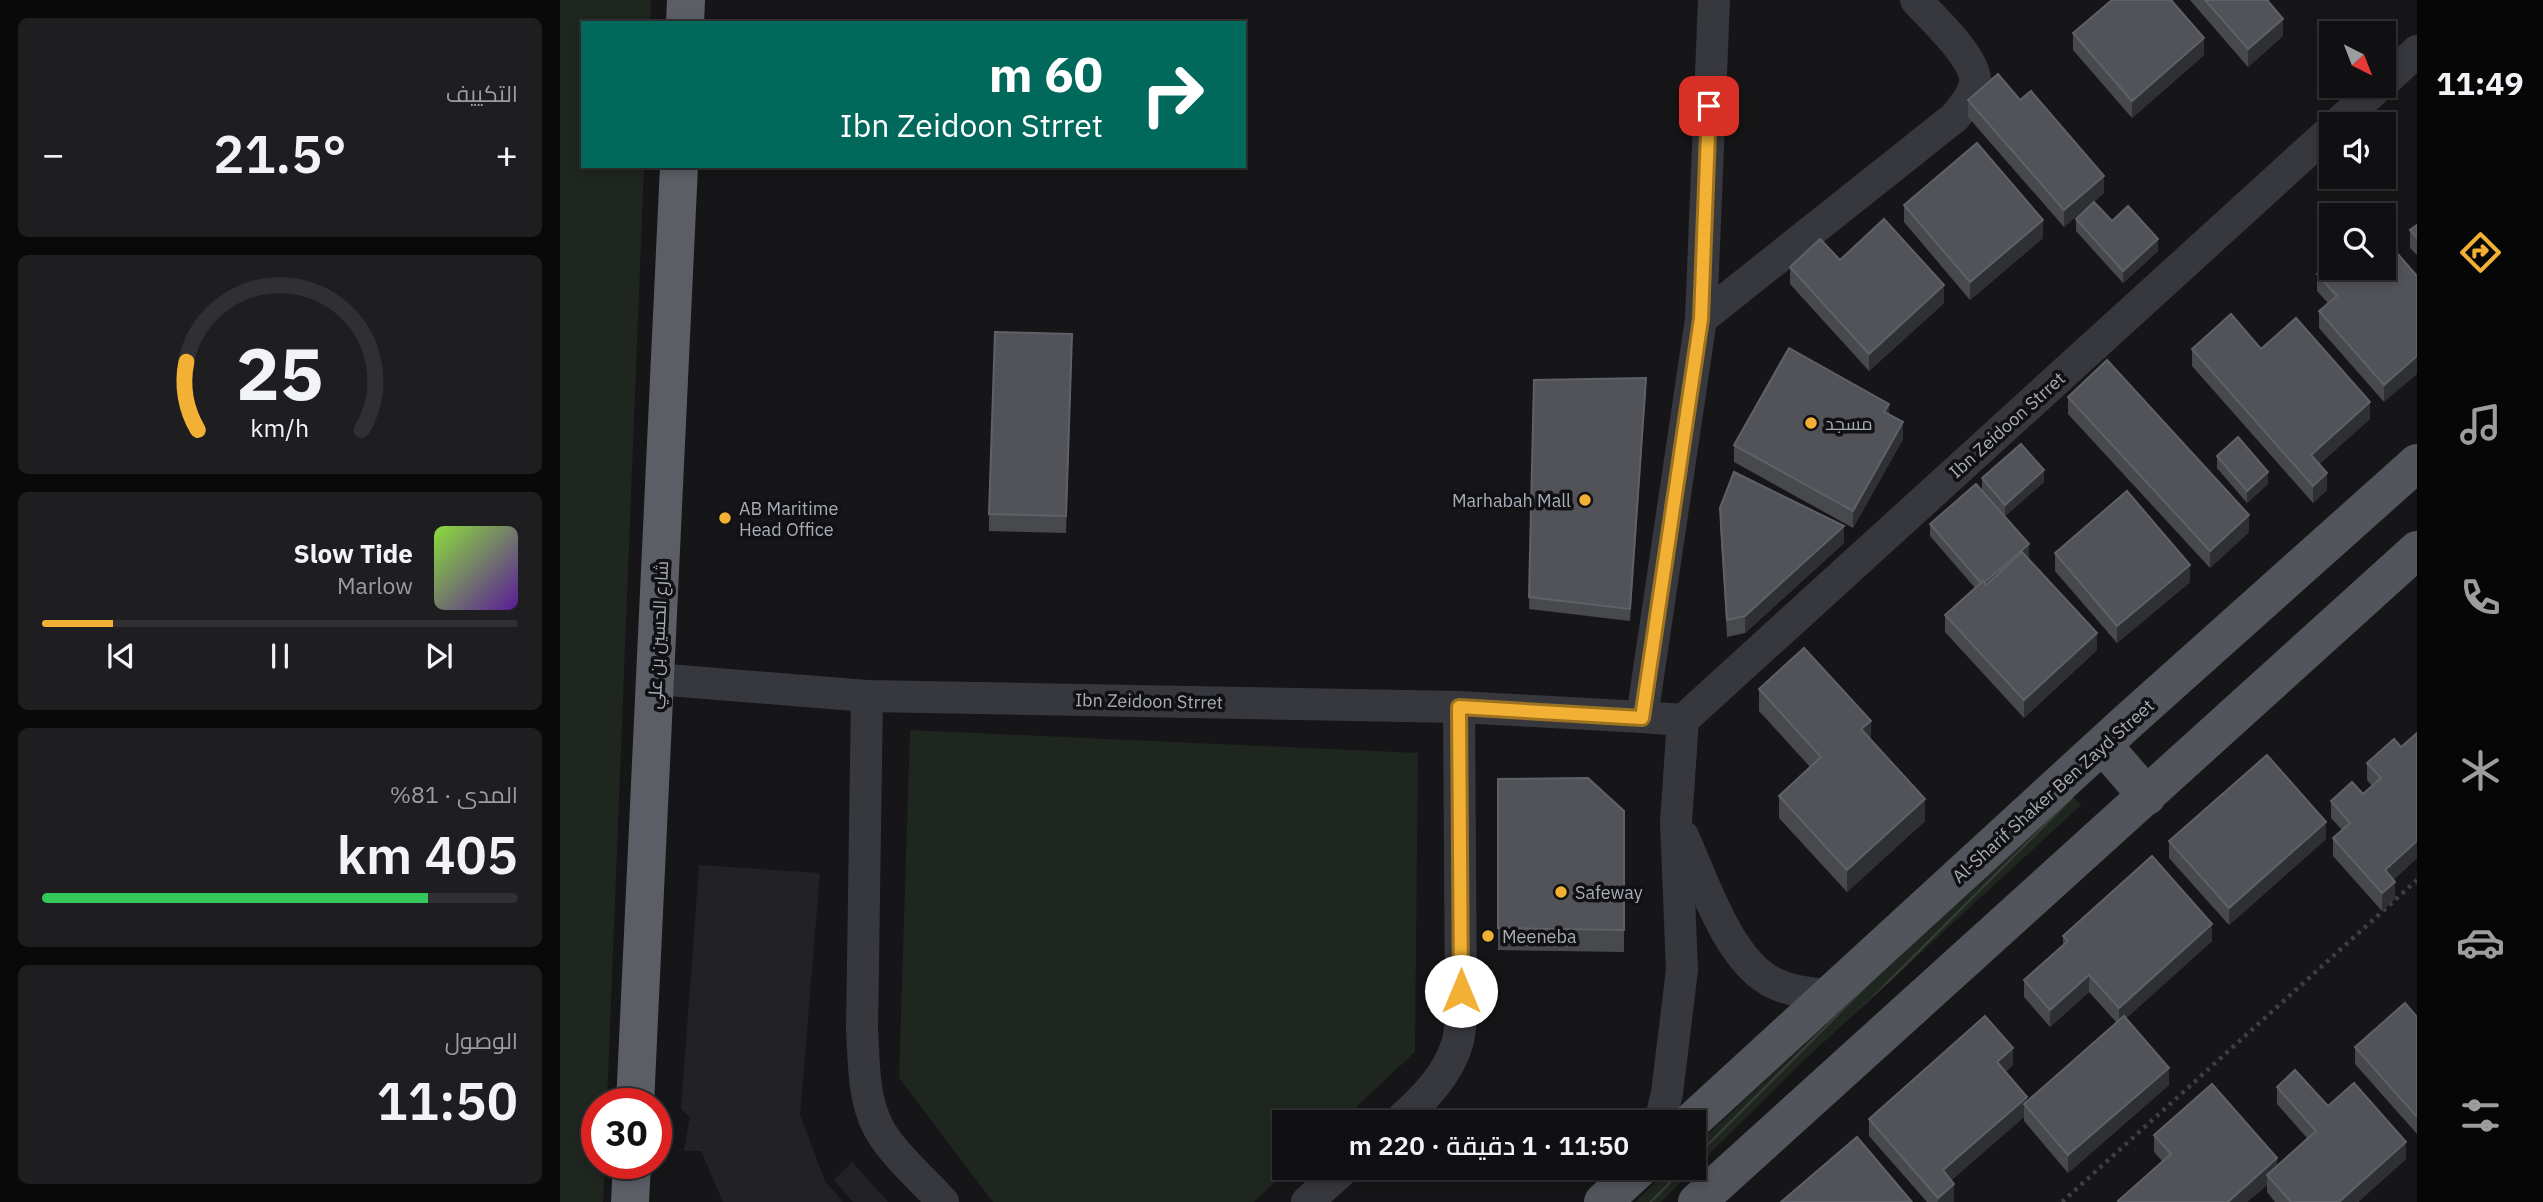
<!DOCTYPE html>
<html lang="ar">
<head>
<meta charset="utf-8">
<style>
	body { margin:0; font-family:"IBM Plex Sans",Cairo,sans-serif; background:#1e1e20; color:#f1f3f6; direction:rtl; height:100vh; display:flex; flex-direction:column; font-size:26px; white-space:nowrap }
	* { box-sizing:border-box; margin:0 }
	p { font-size:23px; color:#9c9d9f }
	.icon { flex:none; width:38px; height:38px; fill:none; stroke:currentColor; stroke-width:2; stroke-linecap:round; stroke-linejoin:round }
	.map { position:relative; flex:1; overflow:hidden; direction:ltr }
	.sheet { display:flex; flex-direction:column; gap:18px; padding:18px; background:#09090a; width:560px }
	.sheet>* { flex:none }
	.hud { position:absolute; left:21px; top:21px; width:665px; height:147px; border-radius:0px; box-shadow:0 4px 10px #0003,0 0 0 2px #303032; direction:rtl; background:#00695c; color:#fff; overflow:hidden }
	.needle { width:46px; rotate:138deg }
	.tools { position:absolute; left:1759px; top:21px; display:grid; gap:14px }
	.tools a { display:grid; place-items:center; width:77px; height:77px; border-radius:0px; background:#101012; box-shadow:0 4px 10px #0003,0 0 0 2px #303032; font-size:35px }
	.speed { position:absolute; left:21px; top:1088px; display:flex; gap:14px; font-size:35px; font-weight:700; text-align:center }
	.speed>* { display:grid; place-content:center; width:91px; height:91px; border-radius:50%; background:#101012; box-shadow:0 4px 10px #0003,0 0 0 2px #303032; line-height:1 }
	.speed .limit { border:10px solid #d22; background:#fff; color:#111 }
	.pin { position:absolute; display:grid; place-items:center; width:60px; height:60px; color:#fff; margin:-30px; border-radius:14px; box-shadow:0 4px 10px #0006 }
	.me { position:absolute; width:77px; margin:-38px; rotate:0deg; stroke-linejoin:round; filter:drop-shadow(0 0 5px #0008) }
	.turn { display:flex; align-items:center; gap:24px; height:147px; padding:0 28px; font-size:32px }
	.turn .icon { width:91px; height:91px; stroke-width:2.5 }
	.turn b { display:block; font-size:49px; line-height:60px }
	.big { font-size:52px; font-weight:600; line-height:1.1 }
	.sheet .tile { flex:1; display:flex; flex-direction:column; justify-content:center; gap:10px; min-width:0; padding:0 24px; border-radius:10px; background:#1e1e20 }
	.sheet .dial { align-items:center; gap:0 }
	.dial svg { height:182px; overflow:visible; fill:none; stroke:#303032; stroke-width:7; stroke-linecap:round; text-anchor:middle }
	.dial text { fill:#f1f3f6; stroke:none }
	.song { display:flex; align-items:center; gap:21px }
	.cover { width:84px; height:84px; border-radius:10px; background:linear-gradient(135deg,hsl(90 70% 55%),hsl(270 70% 35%)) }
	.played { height:7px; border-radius:4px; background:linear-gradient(90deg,#f2b134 15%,#303032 15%) }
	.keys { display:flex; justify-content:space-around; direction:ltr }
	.heat { display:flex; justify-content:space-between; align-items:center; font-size:38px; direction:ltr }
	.charge { height:10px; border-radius:5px; background:linear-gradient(90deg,#34c759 81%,#303032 0) }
	.trip { position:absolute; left:712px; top:1110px; width:434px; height:70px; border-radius:0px; background:#101012; box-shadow:0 4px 10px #0003,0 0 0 2px #303032; font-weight:600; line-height:70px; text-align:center; direction:rtl }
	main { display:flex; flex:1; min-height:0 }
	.dock { display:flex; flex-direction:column; width:126px; justify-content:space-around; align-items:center; background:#060607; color:#9c9d9f }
	.dock .icon { width:49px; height:49px }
	.dock .active { color:#f2b134 }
	.dock b { font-size:32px; color:#f1f3f6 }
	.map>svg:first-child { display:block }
	.built { fill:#222225 }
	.green { fill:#1e261f }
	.garden { fill:url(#garden-furrows) }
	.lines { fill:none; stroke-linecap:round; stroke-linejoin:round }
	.path { stroke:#3d3f44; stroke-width:4.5; stroke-dasharray:3.5 5; stroke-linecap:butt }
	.minor { stroke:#37383d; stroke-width:32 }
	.primary { stroke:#53555c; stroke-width:38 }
	.trunk { stroke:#5b5e65; stroke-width:38 }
	.wall { fill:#47494d }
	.shaded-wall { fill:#2f3033 }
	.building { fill:#525359; stroke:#5f6168; stroke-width:2 }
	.route-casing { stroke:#9d7322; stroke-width:18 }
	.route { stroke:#f2b134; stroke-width:12 }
	.poi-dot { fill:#f2b134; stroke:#111113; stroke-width:2.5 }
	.labels { text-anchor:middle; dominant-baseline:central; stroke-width:7; stroke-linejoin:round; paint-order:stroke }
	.poi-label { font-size:18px; fill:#a8adb8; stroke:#111113; text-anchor:start }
	.street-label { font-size:18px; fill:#a8adb8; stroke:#111113 }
</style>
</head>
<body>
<main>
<nav class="dock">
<b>11:49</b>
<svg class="icon active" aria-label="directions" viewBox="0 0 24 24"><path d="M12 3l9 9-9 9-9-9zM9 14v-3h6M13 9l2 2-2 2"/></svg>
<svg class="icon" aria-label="music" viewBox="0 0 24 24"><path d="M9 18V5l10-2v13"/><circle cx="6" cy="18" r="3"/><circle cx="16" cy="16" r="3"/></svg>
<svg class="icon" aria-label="phone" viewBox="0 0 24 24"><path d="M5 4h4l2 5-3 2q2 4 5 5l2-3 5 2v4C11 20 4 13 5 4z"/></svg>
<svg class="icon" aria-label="climate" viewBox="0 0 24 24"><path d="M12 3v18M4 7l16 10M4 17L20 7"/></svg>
<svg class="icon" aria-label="car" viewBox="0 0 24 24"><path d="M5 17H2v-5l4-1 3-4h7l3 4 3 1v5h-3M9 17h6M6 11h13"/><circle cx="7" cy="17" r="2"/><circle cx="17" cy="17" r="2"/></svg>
<svg class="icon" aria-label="filters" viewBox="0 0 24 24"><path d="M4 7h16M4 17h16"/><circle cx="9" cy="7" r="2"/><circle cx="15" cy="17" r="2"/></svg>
</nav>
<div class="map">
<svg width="1857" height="1202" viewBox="0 0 1857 1202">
	<defs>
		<pattern id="garden-furrows" width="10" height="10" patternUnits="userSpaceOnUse" patternTransform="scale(1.75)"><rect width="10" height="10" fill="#1e261f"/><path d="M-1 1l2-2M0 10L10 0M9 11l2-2" fill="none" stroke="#3c433d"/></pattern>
	</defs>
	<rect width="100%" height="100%" fill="#161618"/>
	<g class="built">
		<path d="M 139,865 L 260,873 L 240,1115 L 265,1181 L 283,1202 L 163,1202 L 141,1151 L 124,1151 L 130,1117 L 121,1109 Z"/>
		<path d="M 292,1162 L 328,1202 L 293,1202 L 274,1180 Z"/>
	</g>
	<g class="green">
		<path d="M 0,0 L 91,0 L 90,23 L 23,23 L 23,166 L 84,166 L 47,1104 L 37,1104 L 37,1164 L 45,1164 L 43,1202 L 0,1202 Z"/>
		<path d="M 350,730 L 858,753 L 855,1052 L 780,1122 L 724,1122 L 724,1167 L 731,1167 L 694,1202 L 433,1202 L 339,1078 Z"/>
	</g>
	<path class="garden" d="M 1511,797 L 1516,799 L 1521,805 L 1239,1065 L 1101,1202 L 1075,1202 L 1112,1167 L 1134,1167 L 1134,1147 Z"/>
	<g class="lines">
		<path class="path" d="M 1502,1202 L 1857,880"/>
		<g class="minor">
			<path d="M 1824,82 L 1857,51"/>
			<path d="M 1777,124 L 1819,86"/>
			<path d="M 1141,319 L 1395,117 C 1403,106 1416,93 1415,79 C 1413,55 1372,18 1356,0"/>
			<path d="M 96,679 L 307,696 L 899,707 L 1082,717"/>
			<path d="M 307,696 L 302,1030 C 304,1062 303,1098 318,1127 C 330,1151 365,1182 383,1202"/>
			<path d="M 1123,720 L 1771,130"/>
			<path d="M 1123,836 C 1143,880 1169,964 1216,984 C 1233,992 1251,994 1269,995"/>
			<path d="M 838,1122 C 862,1101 888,1075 897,1044 C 900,1035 900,1025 901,1016 L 899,707"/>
			<path d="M 1100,1122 L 1107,1093 L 1122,970 L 1116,822 L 1123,720 L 1082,717 L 1141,319 L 1154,0"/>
			<path d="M 747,1202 L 786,1167"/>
		</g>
		<g class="primary">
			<path d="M 1543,745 L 1587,796"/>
			<path d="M 1131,1122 L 1565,724 L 1857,463"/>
			<path d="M 1043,1202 L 1081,1167"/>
			<path d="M 1137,1202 L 1857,550"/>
		</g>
		<g class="trunk">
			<path d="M 125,23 L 126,0"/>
			<path d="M 75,1104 L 119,166"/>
			<path d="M 70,1202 L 72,1164"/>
		</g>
	</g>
	<g class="wall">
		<path d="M 1630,0 L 1710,0 L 1708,2 L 1723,36 L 1688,67 Z"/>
		<path d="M 1513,33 L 1644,55 L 1572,118 L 1513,50 Z"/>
		<path d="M 1408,100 L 1460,100 L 1544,193 L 1504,227 L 1408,117 Z"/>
		<path d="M 1344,205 L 1483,238 L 1410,300 L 1344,222 Z"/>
		<path d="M 1516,219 L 1552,221 L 1598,251 L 1563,283 L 1516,231 Z"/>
		<path d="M 1857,225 L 1857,255 L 1850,248 L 1850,230 Z"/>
		<path d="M 1771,231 L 1771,268 L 1857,276 L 1824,402 L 1759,328 L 1759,311 L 1768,303 L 1757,291 L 1757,274 L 1766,265 L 1760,258 L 1760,241 Z"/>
		<path d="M 1230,267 L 1384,303 L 1309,371 L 1230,284 Z"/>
		<path d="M 1632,349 L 1701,349 L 1810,419 L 1759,464 L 1767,490 L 1753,503 L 1632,366 Z"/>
		<path d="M 512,351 L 506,533 L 429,531 L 429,514 Z"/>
		<path d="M 974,380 L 1086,390 L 1070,621 L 969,609 Z"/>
		<path d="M 1508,397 L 1689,532 L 1650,568 L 1508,414 Z"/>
		<path d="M 1329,414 L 1343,439 L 1293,528 L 1174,462 L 1174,445 Z"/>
		<path d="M 1657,456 L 1708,484 L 1687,503 L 1657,468 Z"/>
		<path d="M 1422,478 L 1484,482 L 1445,516 L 1422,490 Z"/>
		<path d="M 1160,508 L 1284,543 L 1185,633 L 1167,637 L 1160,526 Z"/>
		<path d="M 1370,524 L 1469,556 L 1467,557 L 1537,650 L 1464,718 L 1385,632 L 1385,615 L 1415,588 L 1370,536 Z"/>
		<path d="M 1495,553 L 1630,582 L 1557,643 L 1495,571 Z"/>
		<path d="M 1199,689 L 1311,740 L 1365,821 L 1287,892 L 1219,818 L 1219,796 L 1250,767 L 1199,711 Z"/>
		<path d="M 1857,733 L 1857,858 L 1833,880 L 1835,899 L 1822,911 L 1773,856 L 1773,838 L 1782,830 L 1771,818 L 1771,801 L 1803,794 L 1812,786 L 1807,780 L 1807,763 L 1841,747 Z"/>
		<path d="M 938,779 L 1064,811 L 1064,952 L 938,950 Z"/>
		<path d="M 1766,839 L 1669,925 L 1609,858 L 1609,841 Z"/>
		<path d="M 1503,936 L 1652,941 L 1566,1018 L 1609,1085 L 1508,1173 L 1464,1121 L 1464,1117 L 1391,1180 L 1394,1201 L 1393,1202 L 1367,1202 L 1309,1136 L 1309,1119 L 1453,1065 L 1445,1072 L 1467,1101 L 1557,1023 L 1529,992 L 1490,1027 L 1464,997 L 1464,980 L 1503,945 Z"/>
		<path d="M 1857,1017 L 1857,1134 L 1795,1064 L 1795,1047 Z"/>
		<path d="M 1717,1087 L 1768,1106 L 1846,1159 L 1798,1202 L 1715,1202 L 1707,1192 L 1707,1185 L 1687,1202 L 1558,1202 L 1602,1161 L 1594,1152 L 1594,1135 L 1717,1166 L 1747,1138 L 1717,1104 Z"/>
	</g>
	<g class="shaded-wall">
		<path d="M 1723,19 L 1723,36 L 1688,67 L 1688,49 Z"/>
		<path d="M 1644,38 L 1644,55 L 1572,118 L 1572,101 Z"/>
		<path d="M 1544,176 L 1544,193 L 1504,227 L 1504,210 Z"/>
		<path d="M 1483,220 L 1483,238 L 1410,300 L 1410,282 Z"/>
		<path d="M 1598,239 L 1598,251 L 1563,283 L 1563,271 Z"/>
		<path d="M 1384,285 L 1384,303 L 1309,371 L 1309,354 Z"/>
		<path d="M 1857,356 L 1857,374 L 1824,402 L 1824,385 Z"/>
		<path d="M 1086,378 L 1086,390 L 1070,621 L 1070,609 Z"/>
		<path d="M 1810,402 L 1810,419 L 1751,472 L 1751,455 Z"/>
		<path d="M 1329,404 L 1329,421 L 1324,412 Z"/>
		<path d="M 1343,422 L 1343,439 L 1293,528 L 1293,511 Z"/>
		<path d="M 1484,470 L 1484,482 L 1445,516 L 1445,505 Z"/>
		<path d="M 1708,472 L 1708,484 L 1687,503 L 1687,491 Z"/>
		<path d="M 1767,473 L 1767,490 L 1753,503 L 1753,486 Z"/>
		<path d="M 1689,515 L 1689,532 L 1650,568 L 1650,551 Z"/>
		<path d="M 1284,526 L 1284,543 L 1185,633 L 1185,616 Z"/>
		<path d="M 1469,544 L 1469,556 L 1422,596 L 1422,585 Z"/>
		<path d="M 1630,565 L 1630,582 L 1557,643 L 1557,626 Z"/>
		<path d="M 1537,633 L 1537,650 L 1464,718 L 1464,700 Z"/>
		<path d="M 1311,721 L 1311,743 L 1301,729 Z"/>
		<path d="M 1365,799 L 1365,821 L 1287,892 L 1287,870 Z"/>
		<path d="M 1766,822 L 1766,839 L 1669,925 L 1669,908 Z"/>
		<path d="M 1857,841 L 1857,858 L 1825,887 L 1825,870 Z"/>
		<path d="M 1835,882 L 1835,899 L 1822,911 L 1822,893 Z"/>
		<path d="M 1652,924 L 1652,941 L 1559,1025 L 1559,1008 Z"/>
		<path d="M 1529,975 L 1529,992 L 1490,1027 L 1490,1010 Z"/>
		<path d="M 1453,1048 L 1453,1065 L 1437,1079 L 1437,1062 Z"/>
		<path d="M 1609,1068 L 1609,1085 L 1508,1173 L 1508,1155 Z"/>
		<path d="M 1467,1097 L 1467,1108 L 1464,1104 L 1464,1117 L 1383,1188 L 1383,1170 Z"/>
		<path d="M 1846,1142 L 1846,1159 L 1798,1202 L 1779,1202 Z"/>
		<path d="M 1717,1158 L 1717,1175 L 1707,1175 L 1707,1185 L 1687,1202 L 1668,1202 Z"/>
		<path d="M 1394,1184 L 1394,1201 L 1393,1202 L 1378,1202 L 1378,1198 Z"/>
	</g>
	<g class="building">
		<path d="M 1552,0 L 1611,0 L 1644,38 L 1572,101 L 1513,33 Z"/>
		<path d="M 1645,0 L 1707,0 L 1723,19 L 1688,49 Z"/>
		<path d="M 1438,74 L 1460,100 L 1471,91 L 1544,176 L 1504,210 L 1408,100 Z"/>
		<path d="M 1417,143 L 1483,220 L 1410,282 L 1344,205 Z"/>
		<path d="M 1534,202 L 1552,221 L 1568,206 L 1598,239 L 1563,271 L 1516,219 Z"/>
		<path d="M 1797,208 L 1803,215 L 1788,215 Z"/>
		<path d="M 1324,219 L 1384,285 L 1309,354 L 1230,267 L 1260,239 L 1280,260 Z"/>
		<path d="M 1857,225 L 1857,238 L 1850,230 Z"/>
		<path d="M 1771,231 L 1771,254 L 1760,241 Z"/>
		<path d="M 1824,238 L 1857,276 L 1857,356 L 1824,385 L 1759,311 L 1777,296 L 1757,274 L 1771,261 L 1771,268 L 1824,268 Z"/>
		<path d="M 1671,314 L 1701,349 L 1736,318 L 1810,402 L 1751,455 L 1767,473 L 1753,486 L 1632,349 Z"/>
		<path d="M 435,332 L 512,334 L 506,516 L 429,514 Z"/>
		<path d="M 1229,348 L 1329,404 L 1324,412 L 1343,422 L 1293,511 L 1174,445 Z"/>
		<path d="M 1547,360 L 1689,515 L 1650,551 L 1508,397 Z"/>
		<path d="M 1086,378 L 1070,609 L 969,597 L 974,380 Z"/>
		<path d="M 1678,437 L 1708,472 L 1687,491 L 1657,456 Z"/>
		<path d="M 1461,444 L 1484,470 L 1445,505 L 1422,478 Z"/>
		<path d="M 1174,472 L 1284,526 L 1185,616 L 1167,620 L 1160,508 Z"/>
		<path d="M 1416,484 L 1469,544 L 1424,583 L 1423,581 L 1421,583 L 1370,524 Z"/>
		<path d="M 1567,491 L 1630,565 L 1557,626 L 1495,553 Z"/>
		<path d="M 1462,552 L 1537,633 L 1464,700 L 1385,615 L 1423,581 L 1426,585 Z"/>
		<path d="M 1244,648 L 1311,721 L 1301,729 L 1365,799 L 1287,870 L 1219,796 L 1261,757 L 1199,689 Z"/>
		<path d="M 1857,733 L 1857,841 L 1825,870 L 1835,882 L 1822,893 L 1773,838 L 1790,823 L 1771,801 L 1792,782 L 1803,794 L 1821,778 L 1807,763 L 1834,739 L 1841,747 Z"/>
		<path d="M 1707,755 L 1766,822 L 1669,908 L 1609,841 Z"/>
		<path d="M 1028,778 L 1064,811 L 1064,930 L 938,928 L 938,779 Z"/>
		<path d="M 1592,856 L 1652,924 L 1559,1008 L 1529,975 L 1490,1010 L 1464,980 L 1508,941 L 1503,936 Z"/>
		<path d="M 1845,1003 L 1857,1017 L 1857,1117 L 1795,1047 Z"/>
		<path d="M 1425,1016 L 1453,1048 L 1437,1062 L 1467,1097 L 1383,1170 L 1394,1184 L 1378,1198 L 1309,1119 Z"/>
		<path d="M 1564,1016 L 1609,1068 L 1508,1155 L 1464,1104 Z"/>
		<path d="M 1735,1070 L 1768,1106 L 1794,1083 L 1846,1142 L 1779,1202 L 1731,1202 L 1707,1175 L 1756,1131 L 1717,1087 Z"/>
		<path d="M 1652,1084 L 1717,1158 L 1668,1202 L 1559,1202 L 1558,1201 L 1611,1154 L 1594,1135 Z"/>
		<path d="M 1297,1137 L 1352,1202 L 1221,1202 Z"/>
	</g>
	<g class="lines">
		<defs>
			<path id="route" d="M 901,991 L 899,707 L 1082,718 L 1141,319 L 1149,106"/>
		</defs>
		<use href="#route" class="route-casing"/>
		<use href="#route" class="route"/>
	</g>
	<g class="poi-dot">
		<circle cx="1251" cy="423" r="7"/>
		<circle cx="1025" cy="500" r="7"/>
		<circle cx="165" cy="518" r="7"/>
		<circle cx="1001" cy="892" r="7"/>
		<circle cx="928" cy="936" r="7"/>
	</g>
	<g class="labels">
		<g class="poi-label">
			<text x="1265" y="423">مسجد</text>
			<text x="1011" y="500" text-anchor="end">Marhabah Mall</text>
			<text x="179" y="508">AB Maritime<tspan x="179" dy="21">Head Office</tspan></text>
			<text x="1015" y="892">Safeway</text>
			<text x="942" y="936">Meeneba</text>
		</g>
		<g class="street-label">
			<text transform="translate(1447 425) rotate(-42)">Ibn Zeidoon Strret</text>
			<text transform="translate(98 635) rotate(-87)">شارع الحسين بن علي</text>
			<text transform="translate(589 701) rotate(1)">Ibn Zeidoon Strret</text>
			<text transform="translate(1493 791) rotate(-42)">Al-Sharif Shaker Ben Zayd Street</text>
		</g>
	</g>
</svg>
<div class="tools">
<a><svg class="needle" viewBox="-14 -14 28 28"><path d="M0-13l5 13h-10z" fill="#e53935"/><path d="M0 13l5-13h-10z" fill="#9c9d9f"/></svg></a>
<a><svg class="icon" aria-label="sound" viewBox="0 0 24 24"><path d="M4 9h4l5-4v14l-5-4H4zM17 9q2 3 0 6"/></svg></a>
<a><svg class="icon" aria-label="search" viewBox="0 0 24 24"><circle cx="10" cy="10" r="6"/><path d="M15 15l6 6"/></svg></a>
</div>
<div class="speed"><div class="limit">30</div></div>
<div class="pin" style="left:1149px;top:106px;background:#d93025"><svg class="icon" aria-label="arrive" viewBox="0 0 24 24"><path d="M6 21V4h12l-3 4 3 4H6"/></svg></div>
<svg class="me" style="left:901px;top:991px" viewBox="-20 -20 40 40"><circle r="19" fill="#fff"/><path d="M0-13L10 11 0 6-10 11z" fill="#f2b134"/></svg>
<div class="trip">11:50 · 1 دقيقة · 220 m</div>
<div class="hud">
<div class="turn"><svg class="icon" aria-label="right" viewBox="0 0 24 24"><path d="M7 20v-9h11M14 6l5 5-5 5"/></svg><div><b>60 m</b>Ibn Zeidoon Strret</div></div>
</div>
</div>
<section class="sheet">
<div class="tile"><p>التكييف</p>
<div class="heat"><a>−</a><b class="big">21.5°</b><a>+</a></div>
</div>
<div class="tile dial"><svg viewBox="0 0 100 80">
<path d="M14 69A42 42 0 1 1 86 69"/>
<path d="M14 69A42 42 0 0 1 9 39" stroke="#f2b134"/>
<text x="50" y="56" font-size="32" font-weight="700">25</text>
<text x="50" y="72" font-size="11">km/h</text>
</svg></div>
<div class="tile">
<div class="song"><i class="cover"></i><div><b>Slow Tide</b><p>Marlow</p></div></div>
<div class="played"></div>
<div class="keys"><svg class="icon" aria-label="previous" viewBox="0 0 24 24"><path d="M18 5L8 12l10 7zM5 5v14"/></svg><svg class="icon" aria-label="pause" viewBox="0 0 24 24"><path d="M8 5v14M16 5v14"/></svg><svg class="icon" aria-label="next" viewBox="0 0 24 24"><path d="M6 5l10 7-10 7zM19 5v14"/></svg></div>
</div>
<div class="tile"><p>المدى · 81%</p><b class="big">405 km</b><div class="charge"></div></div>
<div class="tile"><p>الوصول</p><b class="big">11:50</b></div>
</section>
</main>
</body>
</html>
